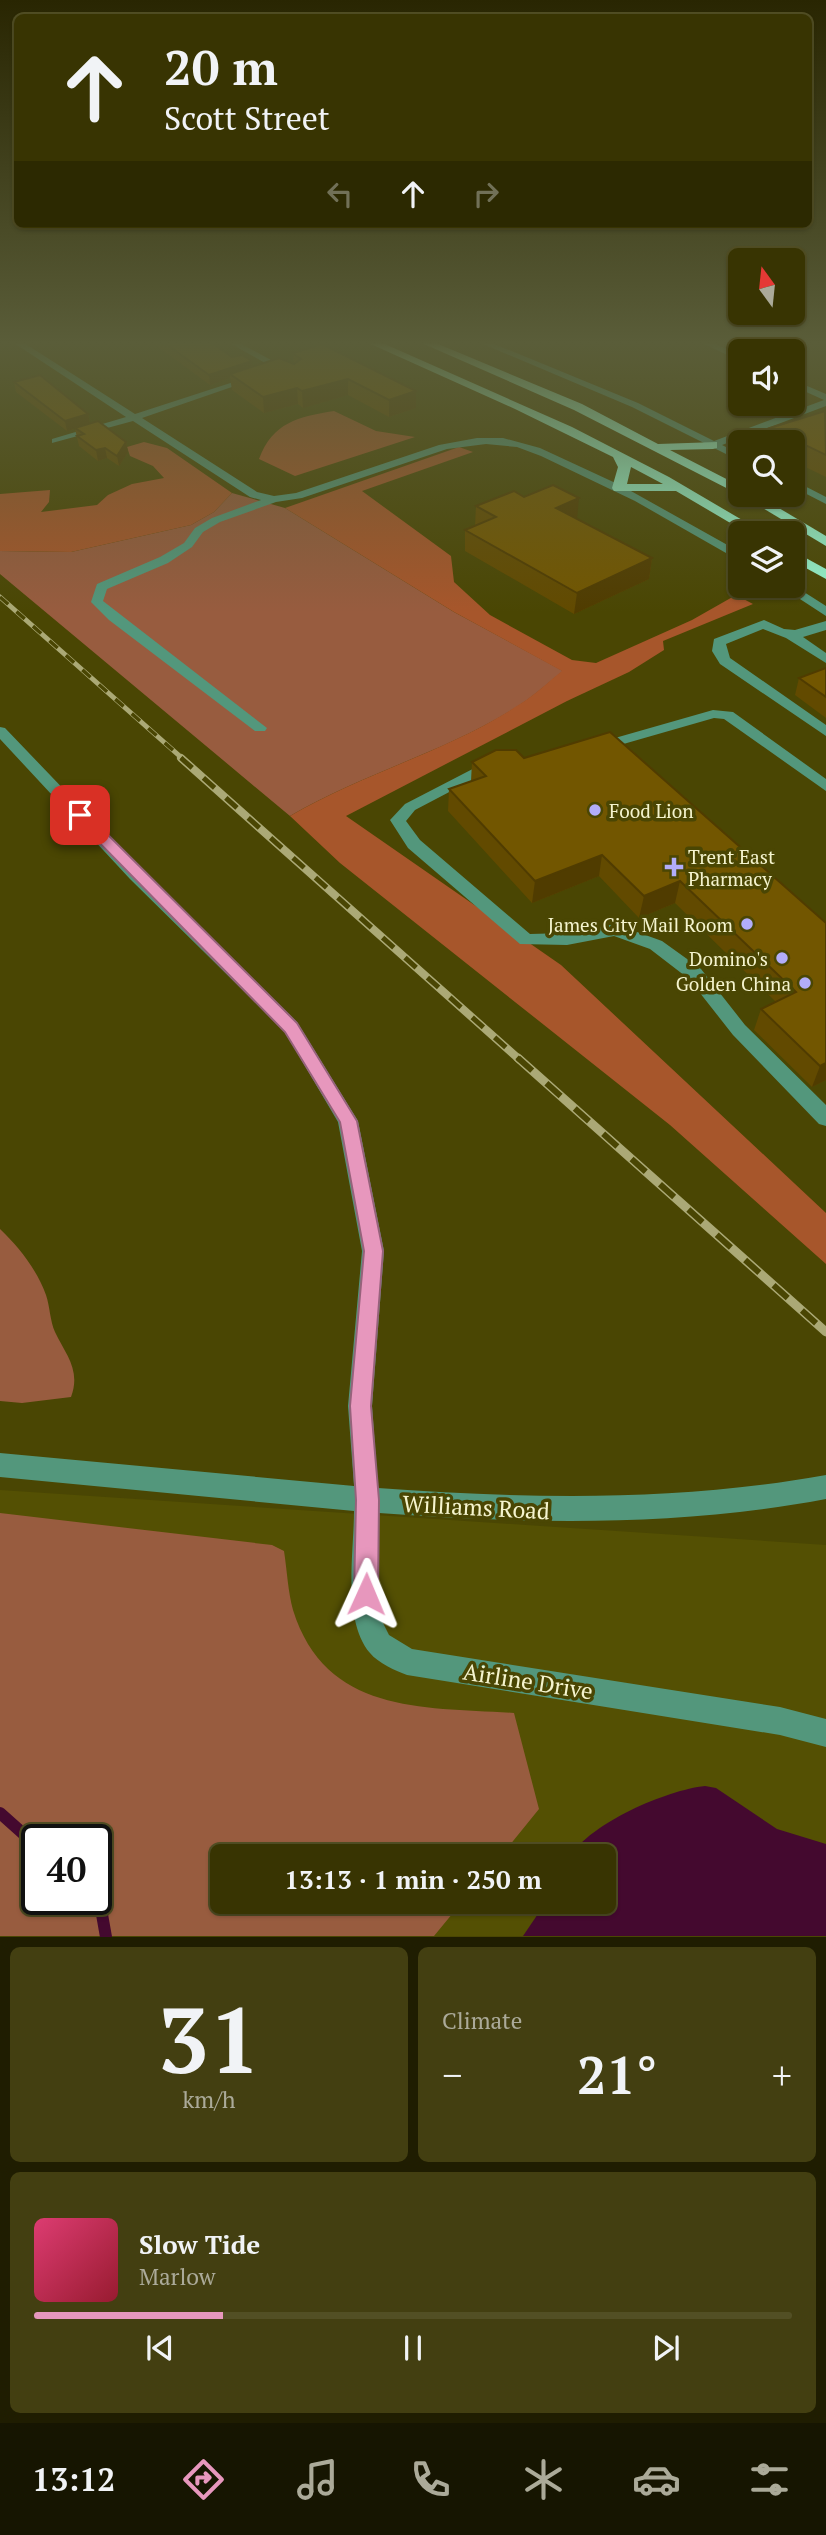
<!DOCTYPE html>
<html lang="en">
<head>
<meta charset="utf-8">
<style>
	body { margin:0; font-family:"PT Serif",serif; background:#433f11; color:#f1f3f6; height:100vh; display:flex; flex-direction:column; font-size:26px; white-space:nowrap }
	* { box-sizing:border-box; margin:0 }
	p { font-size:23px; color:#abaa99 }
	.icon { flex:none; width:38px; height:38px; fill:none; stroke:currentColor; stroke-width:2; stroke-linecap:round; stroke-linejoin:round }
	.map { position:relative; height:1937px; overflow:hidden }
	.sheet { display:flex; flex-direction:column; gap:10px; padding:10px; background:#1f1d01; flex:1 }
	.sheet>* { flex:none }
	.top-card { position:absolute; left:14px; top:14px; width:798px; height:214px; border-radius:10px; box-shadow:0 2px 5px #0004,0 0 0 2px #524f24; background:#383402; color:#f1f3f6; overflow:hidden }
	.needle { width:46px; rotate:345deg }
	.tools { position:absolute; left:728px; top:248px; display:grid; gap:14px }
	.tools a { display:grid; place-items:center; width:77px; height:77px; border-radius:10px; background:#383402; box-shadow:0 2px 5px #0004,0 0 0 2px #524f24; font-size:35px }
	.speed { position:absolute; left:21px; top:1824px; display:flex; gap:14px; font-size:35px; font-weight:700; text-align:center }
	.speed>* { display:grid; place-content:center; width:91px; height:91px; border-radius:50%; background:#383402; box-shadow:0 2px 5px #0004,0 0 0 2px #524f24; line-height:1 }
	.speed .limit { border:4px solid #111; border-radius:10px; background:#fff; color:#111 }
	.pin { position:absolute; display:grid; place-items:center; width:60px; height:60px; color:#fff; margin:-30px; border-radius:14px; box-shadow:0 4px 10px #0006 }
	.me { position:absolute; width:77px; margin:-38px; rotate:1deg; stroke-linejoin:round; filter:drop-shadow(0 0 5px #0008) }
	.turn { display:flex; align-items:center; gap:24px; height:147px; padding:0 35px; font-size:32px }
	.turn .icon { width:91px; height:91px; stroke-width:2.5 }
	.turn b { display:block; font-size:49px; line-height:60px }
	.lanes { display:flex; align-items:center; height:66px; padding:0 35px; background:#0003; justify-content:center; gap:35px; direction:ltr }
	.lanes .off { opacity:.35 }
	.big { font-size:52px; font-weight:600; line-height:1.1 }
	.sheet .tile { flex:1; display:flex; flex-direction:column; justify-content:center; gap:10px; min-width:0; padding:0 24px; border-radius:10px; background:#433f11 }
	.sheet .dial { align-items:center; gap:0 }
	.dial b { font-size:91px; line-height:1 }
	.song { display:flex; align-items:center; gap:21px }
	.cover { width:84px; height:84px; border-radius:10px; background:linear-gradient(135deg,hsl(340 70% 55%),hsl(350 70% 35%)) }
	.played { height:7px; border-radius:4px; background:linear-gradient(90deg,#e797bd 25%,#524f24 25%) }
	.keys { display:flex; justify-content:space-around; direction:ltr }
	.heat { display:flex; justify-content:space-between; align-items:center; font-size:38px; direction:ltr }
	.sheet .tiles { flex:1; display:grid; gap:10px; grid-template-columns:1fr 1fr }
	.tile:last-child { grid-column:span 2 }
	.trip { position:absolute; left:210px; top:1844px; width:406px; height:70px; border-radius:10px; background:#383402; box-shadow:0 2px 5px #0004,0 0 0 2px #524f24; font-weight:600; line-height:70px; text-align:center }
	.tab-bar { display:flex; height:112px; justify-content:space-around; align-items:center; background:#161501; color:#abaa99 }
	.tab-bar .icon { width:49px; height:49px }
	.tab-bar .active { color:#e797bd }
	.tab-bar b { font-size:32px; color:#f1f3f6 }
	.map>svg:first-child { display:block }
	.built { fill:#545003; fill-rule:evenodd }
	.green { fill:#985c3f; fill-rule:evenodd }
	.forest { fill:#a7562b }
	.water { fill:#44092f }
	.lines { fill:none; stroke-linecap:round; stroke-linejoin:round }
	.stream { stroke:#44092f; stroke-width:12 }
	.minor { fill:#53977c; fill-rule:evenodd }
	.highway { fill:#98fad3; fill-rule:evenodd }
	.rail-far2-casing { stroke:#aba976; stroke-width:5 }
	.rail-far1-casing { stroke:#aba976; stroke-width:8 }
	.rail-casing { stroke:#aba976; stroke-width:9 }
	.rail-far2 { stroke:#4a4603; stroke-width:3.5; stroke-dasharray:11; stroke-linecap:butt }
	.rail-far1 { stroke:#4a4603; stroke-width:5; stroke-dasharray:15; stroke-linecap:butt }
	.rail { stroke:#4a4603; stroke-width:6; stroke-dasharray:19; stroke-linecap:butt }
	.wall { fill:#624a00 }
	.shaded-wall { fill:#503c00 }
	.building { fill:#725600; stroke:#503c00; stroke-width:2 }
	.route { fill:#e797bd; stroke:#96627b; stroke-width:2 }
	.poi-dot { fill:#b2adf9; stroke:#4a4603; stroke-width:2.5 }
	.labels { text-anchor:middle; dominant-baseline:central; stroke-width:7; stroke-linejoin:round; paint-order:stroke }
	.poi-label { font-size:19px; fill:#f5f4ce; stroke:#4a4603; text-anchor:end }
	.near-street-label { font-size:23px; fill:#f5f4ce; stroke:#4a4603 }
</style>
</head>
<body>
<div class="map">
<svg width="826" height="1937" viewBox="0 0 826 1937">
	<rect width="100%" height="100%" fill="#4a4603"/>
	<path class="built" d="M 0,1490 L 826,1545 L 826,1936 L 0,1936 ZM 37,1839 L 96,1839 L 96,1899 L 37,1899 ZM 222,1857 L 604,1857 L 604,1902 L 222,1902 Z"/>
	<g class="green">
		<path d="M 232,493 L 285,508 L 454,612 L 563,671 C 549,682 535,695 521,704 C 449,751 363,773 290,816 L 0,574 L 0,551 L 71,552 L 191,525 L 214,512 Z"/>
		<path d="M 0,1229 C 19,1247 37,1270 46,1295 C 50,1307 50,1321 55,1332 C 66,1355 81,1370 71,1397 L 22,1403 L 0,1401 Z"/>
		<path d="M 0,1513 L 272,1545 L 284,1551 C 287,1570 288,1592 293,1610 C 326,1715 424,1707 514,1713 L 539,1809 L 500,1857 L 222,1857 L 222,1902 L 462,1902 L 434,1936 L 0,1936 ZM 37,1839 L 96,1839 L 96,1899 L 37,1899 Z"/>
	</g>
	<g class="forest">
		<path d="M 334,411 L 376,431 L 415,437 L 295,476 L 259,459 C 273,422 298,417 334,411 Z"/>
		<path d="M 144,442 L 167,448 L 232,493 L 214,512 L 191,525 L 71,552 L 0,551 L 0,494 L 50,490 L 49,502 L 41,512 L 97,505 L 108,495 L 132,484 L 164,478 L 153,466 L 130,456 L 127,447 Z"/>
		<path d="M 459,447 L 473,452 L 362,491 L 451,556 L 454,582 L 490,615 L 572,660 L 596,663 L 692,620 L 736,595 L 753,604 L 663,641 L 664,650 L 629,672 L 567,701 L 346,816 L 561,965 L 826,1213 L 826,1264 L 670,1125 L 340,863 L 290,816 C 363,773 449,751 520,704 C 535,695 548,682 562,671 L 454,612 L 285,508 Z"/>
	</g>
	<path class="water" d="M 705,1786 L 716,1788 L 777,1829 L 826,1844 L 826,1936 L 523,1936 L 546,1902 L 604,1902 L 604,1857 L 570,1857 C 590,1823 667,1790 705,1786 Z"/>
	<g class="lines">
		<g class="stream">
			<path d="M 0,1813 L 37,1846"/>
			<path d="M 95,1899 L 100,1903 L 106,1937"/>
		</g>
		<g class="minor">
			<path d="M 11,341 L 21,341 L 135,414 L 255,375 L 255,379 L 142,418 L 257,492 L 274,496 L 296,493 L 439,445 L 477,438 L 503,438 L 540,448 L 622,486 L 740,552 L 740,561 L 635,501 L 541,456 L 517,447 L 486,444 L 447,449 L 302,498 L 276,502 L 220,522 L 203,532 L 192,547 L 168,563 L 107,589 L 103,601 L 267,728 L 265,731 L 255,731 L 109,620 L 91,602 L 97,584 L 160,557 L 184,543 L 195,528 L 212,518 L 261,500 L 250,497 L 133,421 L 52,443 L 52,439 L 126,417 Z"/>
			<path d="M 226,341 L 236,341 L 293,372 L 285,374 Z"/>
			<path d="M 476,341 L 487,341 L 638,403 L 714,441 L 824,400 L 793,386 L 793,380 L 826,394 L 826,406 L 722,445 L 740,454 L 740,461 L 632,407 Z"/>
			<path d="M 698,341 L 709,341 L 740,355 L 740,361 Z"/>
			<path d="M 793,480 L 826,497 L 826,504 L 793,487 Z"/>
			<path d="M 793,585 L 826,606 L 826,616 L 780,586 Z"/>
			<path d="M 764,620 L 784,629 L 795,630 L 826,621 L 826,630 L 803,637 L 826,653 L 826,663 L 786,638 L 763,629 L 726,644 L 730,658 L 826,725 L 826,736 L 720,664 L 712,651 L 714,639 Z"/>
			<path d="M 713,710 L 733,712 L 826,779 L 826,791 L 724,719 L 714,718 L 599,751 L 592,747 L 594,744 Z"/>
			<path d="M 0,727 L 5,728 L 142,871 L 297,1022 L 358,1121 L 384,1251 L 372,1406 L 378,1488 C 529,1499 677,1502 826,1475 L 826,1499 C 677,1527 530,1524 379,1513 L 379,1615 L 389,1635 L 412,1649 L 780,1707 L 826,1719 L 826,1747 L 780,1735 L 407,1675 C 396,1671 378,1663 370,1653 C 342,1620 354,1552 354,1511 L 0,1477 L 0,1453 L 354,1486 L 348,1406 L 362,1251 L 338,1122 L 285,1032 L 130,879 L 0,739 Z"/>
			<path d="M 490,760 L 497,765 L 495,768 L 415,810 L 406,821 L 420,840 L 530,934 L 567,933 L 615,924 L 662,941 L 701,969 L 745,1025 L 826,1105 L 826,1126 L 819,1124 L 733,1035 L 689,979 L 650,949 L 614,936 L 567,945 L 520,944 L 408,848 L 390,820 L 405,804 Z"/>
		</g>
		<g class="highway">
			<path d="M 364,341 L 378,341 L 572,427 L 669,477 L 766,534 L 749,534 L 676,491 L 614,491 L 612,488 L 618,467 L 613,457 L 515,409 ZM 631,467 L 663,484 L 627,484 Z"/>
			<path d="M 417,341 L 431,341 L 582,404 L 658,444 L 717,442 L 717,448 L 713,449 L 670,450 L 740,486 L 740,495 L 574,410 Z"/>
			<path d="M 741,495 L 757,495 L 826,536 L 826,546 Z"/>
			<path d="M 793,551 L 826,569 L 826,579 L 793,561 Z"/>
		</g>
		<defs>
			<path id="rail-far2" d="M 0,597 L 183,759"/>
			<path id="rail-far1" d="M 181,758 L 520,1060"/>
			<path id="rail" d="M 518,1058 L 826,1332"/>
		</defs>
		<use href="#rail-far2" class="rail-far2-casing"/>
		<use href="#rail-far1" class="rail-far1-casing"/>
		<use href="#rail" class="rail-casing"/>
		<use href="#rail-far2" class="rail-far2"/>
		<use href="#rail-far1" class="rail-far1"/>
		<use href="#rail" class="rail"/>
	</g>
	<g class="wall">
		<path d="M 150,341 L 209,341 L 232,357 L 252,361 L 252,366 L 294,364 L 293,353 L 416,391 L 416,408 L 389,417 L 348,395 L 303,408 L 298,404 L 264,413 L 232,390 L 230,378 L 210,385 Z"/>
		<path d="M 14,382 L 88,414 L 90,424 L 126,442 L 128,452 L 119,466 L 107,458 L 98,461 L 79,446 L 75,429 L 67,431 L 16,392 Z"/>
		<path d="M 826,411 L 826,477 L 793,461 L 793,443 L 767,443 L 770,428 Z"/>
		<path d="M 524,497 L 652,558 L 649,579 L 574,614 L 465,551 L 465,530 L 475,526 L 476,506 Z"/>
		<path d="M 826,668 L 826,718 L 795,695 L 799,678 Z"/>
		<path d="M 524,758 L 826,923 L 826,1080 L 812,1087 L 754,1030 L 761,1009 L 776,1002 L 675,903 L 639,918 L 599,876 L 532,903 L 448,811 L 449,789 L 471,781 L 472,762 Z"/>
	</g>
	<g class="shaded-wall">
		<path d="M 252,361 L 253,371 L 230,374 L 230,378 L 210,385 L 209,375 Z"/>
		<path d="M 348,379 L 348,395 L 303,408 L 302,391 Z"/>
		<path d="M 297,388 L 298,404 L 264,413 L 263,397 Z"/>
		<path d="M 416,391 L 416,408 L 389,417 L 389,400 Z"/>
		<path d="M 88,414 L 90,424 L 67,431 L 65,421 Z"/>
		<path d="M 126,442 L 128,452 L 119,466 L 117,456 Z"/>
		<path d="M 105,448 L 107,458 L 98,461 L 96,450 Z"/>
		<path d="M 579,498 L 577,519 L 556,508 Z"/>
		<path d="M 652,558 L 649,579 L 574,614 L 577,593 Z"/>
		<path d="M 602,855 L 599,876 L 532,903 L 535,881 Z"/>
		<path d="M 680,881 L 675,903 L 639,918 L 644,896 Z"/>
		<path d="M 826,1063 L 826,1080 L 812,1087 L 820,1066 Z"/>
	</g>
	<g class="building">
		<path d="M 162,341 L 209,341 L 232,357 L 242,355 L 252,361 L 209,375 Z"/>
		<path d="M 322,344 L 416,391 L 389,400 L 348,379 L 302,391 L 297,388 L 263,397 L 230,374 L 279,358 L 294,364 L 301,359 L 293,353 Z"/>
		<path d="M 40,375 L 88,414 L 65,421 L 14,382 Z"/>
		<path d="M 825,411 L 826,455 L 770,428 Z"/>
		<path d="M 98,421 L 126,442 L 117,456 L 105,448 L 96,450 L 77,436 L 84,434 L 75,428 Z"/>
		<path d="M 553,485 L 579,498 L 556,508 L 652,558 L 577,593 L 465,530 L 496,517 L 476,506 L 514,491 L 524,497 Z"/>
		<path d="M 826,668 L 826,697 L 799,678 Z"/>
		<path d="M 610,732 L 826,923 L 826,1063 L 820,1066 L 761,1009 L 796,992 L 680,881 L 644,896 L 602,855 L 535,881 L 449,789 L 486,776 L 472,762 L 496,750 L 516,750 L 524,758 Z"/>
	</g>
	<linearGradient id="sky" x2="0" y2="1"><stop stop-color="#292602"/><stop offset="0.56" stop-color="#5a5d39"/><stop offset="1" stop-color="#5a5d39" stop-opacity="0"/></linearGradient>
	<rect width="826" height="612" fill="url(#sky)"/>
	<path class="route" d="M 80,811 L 85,812 L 297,1023 L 357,1121 L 383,1251 L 371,1406 L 379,1500 L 378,1594 L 374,1602 L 366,1606 L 358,1602 L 354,1594 L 356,1500 L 350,1406 L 364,1251 L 340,1122 L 285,1032 L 75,818 L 75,812 Z"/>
	<g class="poi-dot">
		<circle cx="595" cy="810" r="7"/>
		<path d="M670.5 856.5h7v7h7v7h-7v7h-7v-7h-7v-7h7z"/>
		<circle cx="747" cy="924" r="7"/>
		<circle cx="782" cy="958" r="7"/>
		<circle cx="805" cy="983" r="7"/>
	</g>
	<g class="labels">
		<g class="poi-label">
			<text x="609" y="810" text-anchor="start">Food Lion</text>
			<text x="688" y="856" text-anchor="start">Trent East<tspan x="688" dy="22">Pharmacy</tspan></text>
			<text x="733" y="924">James City Mail Room</text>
			<text x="768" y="958">Domino's</text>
			<text x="791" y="983">Golden China</text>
		</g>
		<g class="near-street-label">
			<text transform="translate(476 1507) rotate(3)">Williams Road</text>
			<text transform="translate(528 1681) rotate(9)">Airline Drive</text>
		</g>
	</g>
</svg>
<div class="tools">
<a><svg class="needle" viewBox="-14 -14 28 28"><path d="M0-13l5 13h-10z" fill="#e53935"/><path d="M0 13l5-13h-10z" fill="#abaa99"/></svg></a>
<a><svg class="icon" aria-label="sound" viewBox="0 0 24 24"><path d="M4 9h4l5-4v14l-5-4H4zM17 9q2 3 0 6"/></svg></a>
<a><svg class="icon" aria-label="search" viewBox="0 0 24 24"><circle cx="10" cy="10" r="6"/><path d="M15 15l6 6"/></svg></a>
<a><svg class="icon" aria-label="layers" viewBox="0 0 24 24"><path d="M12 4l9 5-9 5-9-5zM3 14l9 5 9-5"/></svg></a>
</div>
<div class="speed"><div class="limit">40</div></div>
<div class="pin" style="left:80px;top:815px;background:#d93025"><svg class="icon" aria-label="arrive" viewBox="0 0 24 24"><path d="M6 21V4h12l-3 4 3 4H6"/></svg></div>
<svg class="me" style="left:366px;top:1594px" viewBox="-20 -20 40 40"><path d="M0-17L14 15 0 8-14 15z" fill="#e797bd" stroke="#fff" stroke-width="4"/></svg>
<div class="trip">13:13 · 1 min · 250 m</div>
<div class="top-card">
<div class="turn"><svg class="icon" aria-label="ahead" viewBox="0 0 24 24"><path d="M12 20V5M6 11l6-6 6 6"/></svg><div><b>20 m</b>Scott Street</div></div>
<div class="lanes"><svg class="icon off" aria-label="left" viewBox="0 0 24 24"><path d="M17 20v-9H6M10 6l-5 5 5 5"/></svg><svg class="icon" aria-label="ahead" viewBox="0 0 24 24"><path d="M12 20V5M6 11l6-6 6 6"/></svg><svg class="icon off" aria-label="right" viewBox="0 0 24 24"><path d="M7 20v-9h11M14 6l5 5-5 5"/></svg></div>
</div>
</div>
<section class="sheet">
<div class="tiles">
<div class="tile dial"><b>31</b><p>km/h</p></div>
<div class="tile"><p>Climate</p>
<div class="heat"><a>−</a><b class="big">21°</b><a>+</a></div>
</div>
<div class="tile">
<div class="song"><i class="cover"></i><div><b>Slow Tide</b><p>Marlow</p></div></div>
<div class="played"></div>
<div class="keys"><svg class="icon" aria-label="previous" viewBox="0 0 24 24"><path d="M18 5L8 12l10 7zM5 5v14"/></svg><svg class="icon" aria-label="pause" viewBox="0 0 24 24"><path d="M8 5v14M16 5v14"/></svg><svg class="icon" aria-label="next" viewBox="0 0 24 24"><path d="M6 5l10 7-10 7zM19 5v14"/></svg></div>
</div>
</div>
</section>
<nav class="tab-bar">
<b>13:12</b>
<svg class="icon active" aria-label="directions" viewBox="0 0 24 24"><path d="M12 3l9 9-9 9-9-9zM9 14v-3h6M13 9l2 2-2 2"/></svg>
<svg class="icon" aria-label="music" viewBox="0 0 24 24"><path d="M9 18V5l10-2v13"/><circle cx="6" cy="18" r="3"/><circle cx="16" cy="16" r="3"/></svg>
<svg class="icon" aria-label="phone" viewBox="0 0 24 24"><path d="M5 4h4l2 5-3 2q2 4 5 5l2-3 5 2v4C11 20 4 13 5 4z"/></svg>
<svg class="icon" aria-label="climate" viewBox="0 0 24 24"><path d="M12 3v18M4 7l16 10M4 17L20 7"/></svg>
<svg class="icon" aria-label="car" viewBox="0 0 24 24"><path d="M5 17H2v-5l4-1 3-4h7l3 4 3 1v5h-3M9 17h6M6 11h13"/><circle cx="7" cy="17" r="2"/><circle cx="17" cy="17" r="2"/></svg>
<svg class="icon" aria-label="filters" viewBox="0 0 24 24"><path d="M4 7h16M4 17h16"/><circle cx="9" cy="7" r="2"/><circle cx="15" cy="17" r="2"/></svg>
</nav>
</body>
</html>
